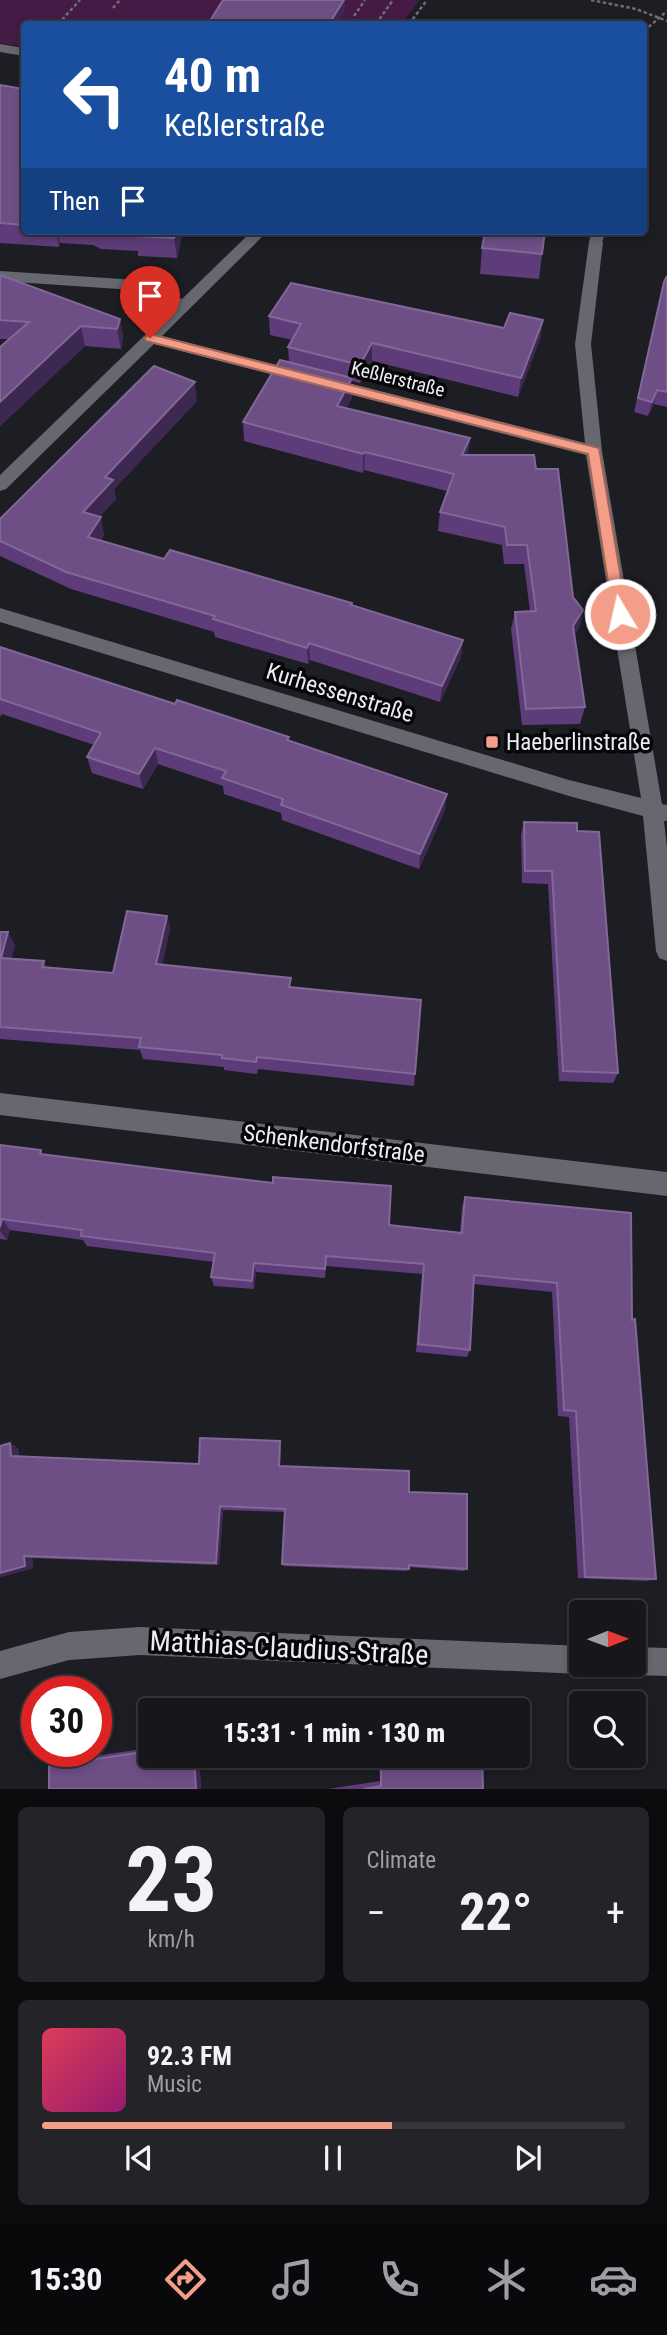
<!DOCTYPE html>
<html lang="en">
<head>
<meta charset="utf-8">
<style>
	body { margin:0; font-family:"Roboto Condensed",sans-serif; background:#232328; color:#f1f3f6; height:100vh; display:flex; flex-direction:column; font-size:26px; white-space:nowrap }
	* { box-sizing:border-box; margin:0 }
	p { font-size:23px; color:#9e9fa3 }
	.icon { flex:none; width:38px; height:38px; fill:none; stroke:currentColor; stroke-width:2; stroke-linecap:round; stroke-linejoin:round }
	.map { position:relative; height:1789px; overflow:hidden }
	.drawer { display:flex; flex-direction:column; gap:18px; padding:18px; background:#0c0c0f; flex:1 }
	.drawer>* { flex:none }
	.banner { position:absolute; left:21px; top:21px; width:626px; height:214px; border-radius:7px; box-shadow:0 4px 10px #0003,0 0 0 2px #35353a; background:#1a4fa0; color:#fff; overflow:hidden }
	.needle { width:46px; rotate:89deg }
	.fabs { position:absolute; left:569px; top:1600px; display:grid; gap:14px }
	.fabs a { display:grid; place-items:center; width:77px; height:77px; border-radius:7px; background:#16161b; box-shadow:0 4px 10px #0003,0 0 0 2px #35353a; font-size:35px }
	.speed { position:absolute; left:21px; top:1676px; display:flex; gap:14px; font-size:35px; font-weight:700; text-align:center }
	.speed>* { display:grid; place-content:center; width:91px; height:91px; border-radius:50%; background:#16161b; box-shadow:0 4px 10px #0003,0 0 0 2px #35353a; line-height:1 }
	.speed .limit { border:10px solid #d22; background:#fff; color:#111 }
	.pin { position:absolute; display:grid; place-items:center; width:60px; height:60px; color:#fff; margin:-72px -30px; border-radius:50% 50% 50% 0; rotate:-45deg; box-shadow:0 0 7px #0007 }
	.pin .icon { rotate:45deg }
	.me { position:absolute; width:77px; margin:-38px; rotate:351deg; stroke-linejoin:round; filter:drop-shadow(0 0 5px #0008) }
	.turn { display:flex; align-items:center; gap:24px; height:147px; padding:0 28px; font-size:32px }
	.turn .icon { width:91px; height:91px; stroke-width:2.5 }
	.turn b { display:block; font-size:49px; line-height:60px }
	.then { display:flex; align-items:center; height:66px; padding:0 28px; background:#0003; gap:14px; font-size:26px }
	.big { font-size:52px; font-weight:800; line-height:1.1 }
	.drawer .tile { flex:1; display:flex; flex-direction:column; justify-content:center; gap:10px; min-width:0; padding:0 24px; border-radius:10px; background:#232328 }
	.drawer .dial { align-items:center; gap:0 }
	.dial b { font-size:91px; line-height:1 }
	.song { display:flex; align-items:center; gap:21px }
	.cover { width:84px; height:84px; border-radius:10px; background:linear-gradient(135deg,hsl(350 70% 55%),hsl(320 70% 35%)) }
	.played { height:7px; border-radius:4px; background:linear-gradient(90deg,#f49e8a 60%,#35353a 60%) }
	.keys { display:flex; justify-content:space-around; direction:ltr }
	.heat { display:flex; justify-content:space-between; align-items:center; font-size:38px; direction:ltr }
	.drawer .tiles { flex:1; display:grid; gap:18px; grid-template-columns:1fr 1fr }
	.tile:last-child { grid-column:span 2 }
	.trip { position:absolute; left:138px; top:1698px; width:392px; height:70px; border-radius:7px; background:#16161b; box-shadow:0 4px 10px #0003,0 0 0 2px #35353a; font-weight:800; line-height:70px; text-align:center }
	.menu { display:flex; height:112px; justify-content:space-around; align-items:center; background:#09090b; color:#9e9fa3 }
	.menu .icon { width:49px; height:49px }
	.menu .current { color:#f49e8a }
	.menu b { font-size:32px; color:#f1f3f6 }
	.map>svg:first-child { display:block }
	.green { fill:#451a44 }
	.lines { fill:none; stroke-linecap:round; stroke-linejoin:round }
	.path { stroke:#6d6d73; stroke-width:2.5; stroke-dasharray:3.5 2.5; stroke-linecap:butt }
	.lane { fill:#676770; fill-rule:evenodd }
	.street { fill:#676770; fill-rule:evenodd }
	.wall { fill:#5e3c79 }
	.shaded-wall { fill:#3d2852 }
	.building { fill:#6d4f86; stroke:#816897; stroke-width:2 }
	.route { fill:#f49e8a; stroke:#9f675a; stroke-width:2 }
	.poi-dot { fill:#f49e8a; stroke:#07070a; stroke-width:2.5 }
	.labels { text-anchor:middle; dominant-baseline:central; stroke-width:7; stroke-linejoin:round; paint-order:stroke }
	.far-street-label { font-size:19px; fill:#ececf2; stroke:#07070a }
	.street-label { font-size:23px; fill:#ececf2; stroke:#07070a }
	.poi-label { font-size:23px; fill:#ececf2; stroke:#07070a; text-anchor:start }
	.near-street-label { font-size:28px; fill:#ececf2; stroke:#07070a }
</style>
</head>
<body>
<div class="map">
<svg width="667" height="1789" viewBox="0 0 667 1789">
	<rect width="100%" height="100%" fill="#1d1d24"/>
	<path class="green" d="M 0,0 L 420,0 L 401,24 L 24,24 L 24,47 L 0,43 Z"/>
	<g class="lines">
		<g class="path">
			<path d="M 591,0 L 636,9 L 667,21"/>
			<path d="M 113,8 L 120,0"/>
			<path d="M 354,16 L 365,0"/>
			<path d="M 334,22 L 350,24"/>
			<path d="M 58,24 L 80,0"/>
			<path d="M 376,24 L 393,0"/>
			<path d="M 409,24 L 427,0"/>
			<path d="M 644,31 L 667,11"/>
		</g>
		<g class="lane">
			<path d="M 0,44 L 24,48 L 24,56 L 0,52 Z"/>
			<path d="M 592,231 L 606,231 L 601,245 L 591,245 L 589,242 Z"/>
		</g>
		<g class="street">
			<path d="M 252,231 L 268,231 L 162,336 L 585,443 L 575,344 L 589,242 L 596,237 L 603,242 L 591,344 L 602,451 L 662,804 L 667,805 L 667,821 L 664,821 L 667,848 L 667,961 L 659,958 L 656,951 L 643,816 L 569,796 L 0,622 L 0,608 L 569,780 L 641,798 L 586,455 L 154,344 L 6,489 L 0,491 L 0,475 L 174,307 L 134,290 L 0,281 L 0,271 L 137,280 L 182,299 Z"/>
			<path d="M 0,1093 L 667,1172 L 667,1196 L 0,1115 Z"/>
			<path d="M 140,1627 L 581,1646 L 581,1664 L 593,1664 L 591,1670 L 581,1674 L 140,1655 L 69,1660 L 0,1679 L 0,1651 L 69,1632 Z"/>
			<path d="M 634,1647 L 667,1648 L 667,1676 L 634,1675 L 624,1671 L 621,1664 L 634,1664 Z"/>
		</g>
	</g>
	<g class="wall">
		<path d="M 0,85 L 24,89 L 24,231 L 183,231 L 177,258 L 138,256 L 138,251 L 101,249 L 93,245 L 60,243 L 59,247 L 0,243 Z"/>
		<path d="M 482,248 L 542,254 L 539,279 L 480,274 Z"/>
		<path d="M 0,275 L 120,319 L 123,338 L 121,349 L 85,346 L 0,426 L 0,347 L 9,339 L 0,339 Z"/>
		<path d="M 667,276 L 667,407 L 654,404 L 648,416 L 634,412 L 661,296 Z"/>
		<path d="M 269,316 L 504,328 L 543,320 L 540,339 L 518,397 L 372,361 L 360,383 L 352,381 L 352,398 L 346,408 L 468,455 L 536,469 L 573,597 L 583,610 L 579,628 L 574,635 L 585,707 L 580,724 L 522,725 L 511,629 L 515,612 L 530,611 L 524,564 L 504,564 L 502,545 L 438,531 L 440,512 L 447,491 L 364,470 L 363,473 L 244,441 L 243,422 L 289,362 L 288,347 L 292,340 L 270,335 Z"/>
		<path d="M 197,401 L 114,489 L 116,499 L 99,517 L 104,535 L 101,540 L 164,559 L 352,603 L 352,606 L 463,640 L 461,657 L 440,702 L 310,660 L 308,664 L 215,637 L 214,632 L 71,589 L 0,556 L 0,519 Z"/>
		<path d="M 0,647 L 175,704 L 289,737 L 289,741 L 445,810 L 419,869 L 282,820 L 281,813 L 224,794 L 223,786 L 158,764 L 143,789 L 92,773 L 87,757 L 94,745 L 2,714 L 0,717 Z"/>
		<path d="M 524,822 L 577,831 L 618,1073 L 613,1083 L 559,1081 L 548,884 L 522,883 L 521,835 Z"/>
		<path d="M 167,916 L 170,929 L 162,965 L 291,987 L 415,1074 L 414,1086 L 258,1069 L 257,1074 L 224,1070 L 224,1067 L 143,1059 L 140,1050 L 0,1039 L 0,932 L 8,932 L 15,946 L 11,959 L 44,961 L 46,968 L 113,973 Z"/>
		<path d="M 0,1145 L 41,1150 L 43,1154 L 389,1225 L 460,1233 L 462,1207 L 465,1197 L 632,1320 L 656,1579 L 647,1581 L 578,1578 L 569,1417 L 558,1416 L 552,1292 L 473,1284 L 470,1350 L 467,1357 L 416,1352 L 422,1274 L 326,1266 L 325,1278 L 256,1272 L 254,1289 L 214,1286 L 211,1277 L 214,1262 L 87,1246 L 83,1240 L 10,1230 L 7,1240 L 0,1239 Z"/>
		<path d="M 0,1446 L 18,1448 L 19,1456 L 199,1464 L 281,1446 L 280,1466 L 409,1492 L 467,1569 L 464,1571 L 409,1567 L 407,1571 L 284,1566 L 282,1564 L 285,1512 L 223,1510 L 219,1565 L 32,1558 L 33,1568 L 0,1577 Z"/>
		<path d="M 150,1748 L 150,1755 L 199,1755 L 201,1789 L 49,1789 L 49,1766 L 59,1761 Z"/>
		<path d="M 379,1755 L 482,1755 L 483,1789 L 328,1789 L 380,1781 Z"/>
	</g>
	<g class="shaded-wall">
		<path d="M 345,0 L 345,11 L 336,24 L 329,24 Z"/>
		<path d="M 56,231 L 58,231 L 60,243 L 59,247 Z"/>
		<path d="M 176,231 L 183,231 L 177,258 L 174,238 Z"/>
		<path d="M 120,319 L 123,338 L 121,349 L 117,329 Z"/>
		<path d="M 543,320 L 540,339 L 518,397 L 521,378 Z"/>
		<path d="M 81,326 L 85,346 L 0,426 L 0,402 Z"/>
		<path d="M 372,343 L 372,361 L 360,383 L 360,365 Z"/>
		<path d="M 352,378 L 352,398 L 337,425 L 337,406 Z"/>
		<path d="M 195,382 L 197,401 L 114,489 L 116,499 L 87,530 L 83,512 L 105,477 Z"/>
		<path d="M 657,390 L 654,404 L 648,416 L 652,402 Z"/>
		<path d="M 470,438 L 468,457 L 462,455 Z"/>
		<path d="M 365,452 L 364,470 L 363,473 L 363,454 Z"/>
		<path d="M 101,517 L 104,535 L 92,554 L 88,537 Z"/>
		<path d="M 583,610 L 579,628 L 569,643 L 573,626 Z"/>
		<path d="M 463,640 L 461,657 L 440,702 L 442,686 Z"/>
		<path d="M 309,643 L 310,660 L 308,664 L 307,648 Z"/>
		<path d="M 155,748 L 158,764 L 143,789 L 139,774 Z"/>
		<path d="M 447,794 L 445,810 L 419,869 L 420,854 Z"/>
		<path d="M 167,916 L 170,929 L 160,977 L 156,964 Z"/>
		<path d="M 8,932 L 15,946 L 8,971 L 1,958 Z"/>
		<path d="M 2,1219 L 10,1230 L 7,1240 L 0,1231 Z"/>
		<path d="M 254,1263 L 256,1272 L 254,1289 L 252,1281 Z"/>
		<path d="M 280,1441 L 281,1446 L 280,1470 L 279,1466 Z"/>
		<path d="M 10,1443 L 18,1448 L 19,1460 L 11,1456 Z"/>
		<path d="M 220,1506 L 223,1510 L 219,1565 L 216,1563 Z"/>
		<path d="M 24,1556 L 32,1558 L 33,1568 L 0,1577 L 0,1573 Z"/>
		<path d="M 194,1755 L 199,1755 L 201,1789 L 196,1789 Z"/>
	</g>
	<g class="building">
		<path d="M 223,0 L 344,0 L 329,24 L 208,24 Z"/>
		<path d="M 0,85 L 24,89 L 24,225 L 0,223 Z"/>
		<path d="M 120,231 L 176,231 L 174,238 L 135,236 L 136,232 Z"/>
		<path d="M 485,231 L 545,231 L 542,254 L 482,248 Z"/>
		<path d="M 0,275 L 120,319 L 117,329 L 81,326 L 0,402 L 0,347 L 29,322 L 0,320 Z"/>
		<path d="M 667,276 L 667,392 L 657,390 L 652,402 L 638,398 L 664,282 Z"/>
		<path d="M 291,283 L 504,328 L 510,313 L 543,320 L 521,378 L 372,343 L 360,365 L 288,347 L 301,324 L 269,316 Z"/>
		<path d="M 280,360 L 352,378 L 337,406 L 470,438 L 462,455 L 534,455 L 536,469 L 558,469 L 573,597 L 583,610 L 573,626 L 585,707 L 526,709 L 515,612 L 536,611 L 527,545 L 507,545 L 505,527 L 440,512 L 454,474 L 365,452 L 363,454 L 243,422 Z"/>
		<path d="M 154,366 L 195,382 L 105,477 L 113,480 L 83,512 L 101,517 L 88,537 L 164,559 L 170,550 L 352,603 L 351,605 L 463,640 L 442,686 L 309,643 L 307,648 L 213,619 L 215,616 L 66,572 L 0,541 L 0,519 Z"/>
		<path d="M 0,647 L 175,704 L 177,700 L 289,737 L 287,740 L 447,794 L 420,854 L 281,805 L 283,799 L 222,778 L 226,771 L 155,748 L 139,774 L 87,757 L 101,733 L 0,699 Z"/>
		<path d="M 524,822 L 577,823 L 577,831 L 599,832 L 618,1073 L 563,1071 L 552,871 L 525,871 Z"/>
		<path d="M 127,911 L 167,916 L 156,964 L 291,978 L 289,987 L 421,1000 L 415,1074 L 257,1057 L 256,1062 L 222,1058 L 222,1055 L 139,1047 L 141,1038 L 0,1027 L 0,932 L 8,932 L 1,958 L 44,961 L 42,967 L 113,973 Z"/>
		<path d="M 0,1145 L 41,1150 L 40,1154 L 273,1183 L 273,1177 L 391,1186 L 389,1225 L 462,1233 L 465,1197 L 631,1213 L 632,1320 L 635,1319 L 656,1579 L 585,1577 L 576,1411 L 564,1410 L 557,1283 L 474,1275 L 470,1350 L 418,1344 L 424,1264 L 326,1256 L 325,1269 L 254,1263 L 252,1281 L 211,1277 L 215,1253 L 81,1236 L 82,1230 L 2,1219 L 0,1227 Z"/>
		<path d="M 200,1438 L 280,1441 L 279,1466 L 409,1471 L 409,1492 L 467,1494 L 467,1569 L 409,1565 L 409,1569 L 282,1564 L 285,1509 L 220,1506 L 216,1563 L 24,1556 L 25,1566 L 0,1573 L 0,1446 L 10,1443 L 11,1456 L 199,1464 Z"/>
		<path d="M 150,1751 L 150,1755 L 194,1755 L 196,1789 L 49,1789 L 49,1766 Z"/>
		<path d="M 381,1755 L 482,1755 L 483,1789 L 364,1789 L 381,1786 Z"/>
	</g>
	<path class="route" d="M 150,334 L 599,448 L 627,614 L 625,617 L 615,617 L 613,614 L 588,454 L 146,341 L 144,338 Z"/>
	<rect class="poi-dot" x="485" y="735" width="14" height="14" rx="3.5"/>
	<g class="labels">
		<g class="far-street-label">
			<text transform="translate(398 379) rotate(14)">Keßlerstraße</text>
		</g>
		<g class="street-label">
			<text transform="translate(340 693) rotate(17)">Kurhessenstraße</text>
			<text transform="translate(334 1144) rotate(7)">Schenkendorfstraße</text>
		</g>
		<g class="poi-label">
			<text x="506" y="742">Haeberlinstraße</text>
		</g>
		<g class="near-street-label">
			<text transform="translate(289 1648) rotate(3)">Matthias-Claudius-Straße</text>
		</g>
	</g>
</svg>
<div class="fabs">
<a><svg class="needle" viewBox="-14 -14 28 28"><path d="M0-13l5 13h-10z" fill="#e53935"/><path d="M0 13l5-13h-10z" fill="#9e9fa3"/></svg></a>
<a><svg class="icon" aria-label="search" viewBox="0 0 24 24"><circle cx="10" cy="10" r="6"/><path d="M15 15l6 6"/></svg></a>
</div>
<div class="speed"><div class="limit">30</div></div>
<div class="pin" style="left:150px;top:338px;background:#d93025"><svg class="icon" aria-label="arrive" viewBox="0 0 24 24"><path d="M6 21V4h12l-3 4 3 4H6"/></svg></div>
<svg class="me" style="left:620px;top:614px" viewBox="-20 -20 40 40"><circle r="17" fill="#f49e8a" stroke="#fff" stroke-width="3"/><path d="M0-11L8 9 0 5-8 9z" fill="#fff"/></svg>
<div class="trip">15:31 · 1 min · 130 m</div>
<div class="banner">
<div class="turn"><svg class="icon" aria-label="left" viewBox="0 0 24 24"><path d="M17 20v-9H6M10 6l-5 5 5 5"/></svg><div><b>40 m</b>Keßlerstraße</div></div>
<div class="then">Then<svg class="icon" aria-label="arrive" viewBox="0 0 24 24"><path d="M6 21V4h12l-3 4 3 4H6"/></svg></div>
</div>
</div>
<section class="drawer">
<div class="tiles">
<div class="tile dial"><b>23</b><p>km/h</p></div>
<div class="tile"><p>Climate</p>
<div class="heat"><a>−</a><b class="big">22°</b><a>+</a></div>
</div>
<div class="tile">
<div class="song"><i class="cover"></i><div><b>92.3 FM</b><p>Music</p></div></div>
<div class="played"></div>
<div class="keys"><svg class="icon" aria-label="previous" viewBox="0 0 24 24"><path d="M18 5L8 12l10 7zM5 5v14"/></svg><svg class="icon" aria-label="pause" viewBox="0 0 24 24"><path d="M8 5v14M16 5v14"/></svg><svg class="icon" aria-label="next" viewBox="0 0 24 24"><path d="M6 5l10 7-10 7zM19 5v14"/></svg></div>
</div>
</div>
</section>
<nav class="menu">
<b>15:30</b>
<svg class="icon current" aria-label="directions" viewBox="0 0 24 24"><path d="M12 3l9 9-9 9-9-9zM9 14v-3h6M13 9l2 2-2 2"/></svg>
<svg class="icon" aria-label="music" viewBox="0 0 24 24"><path d="M9 18V5l10-2v13"/><circle cx="6" cy="18" r="3"/><circle cx="16" cy="16" r="3"/></svg>
<svg class="icon" aria-label="phone" viewBox="0 0 24 24"><path d="M5 4h4l2 5-3 2q2 4 5 5l2-3 5 2v4C11 20 4 13 5 4z"/></svg>
<svg class="icon" aria-label="climate" viewBox="0 0 24 24"><path d="M12 3v18M4 7l16 10M4 17L20 7"/></svg>
<svg class="icon" aria-label="car" viewBox="0 0 24 24"><path d="M5 17H2v-5l4-1 3-4h7l3 4 3 1v5h-3M9 17h6M6 11h13"/><circle cx="7" cy="17" r="2"/><circle cx="17" cy="17" r="2"/></svg>
</nav>
</body>
</html>
